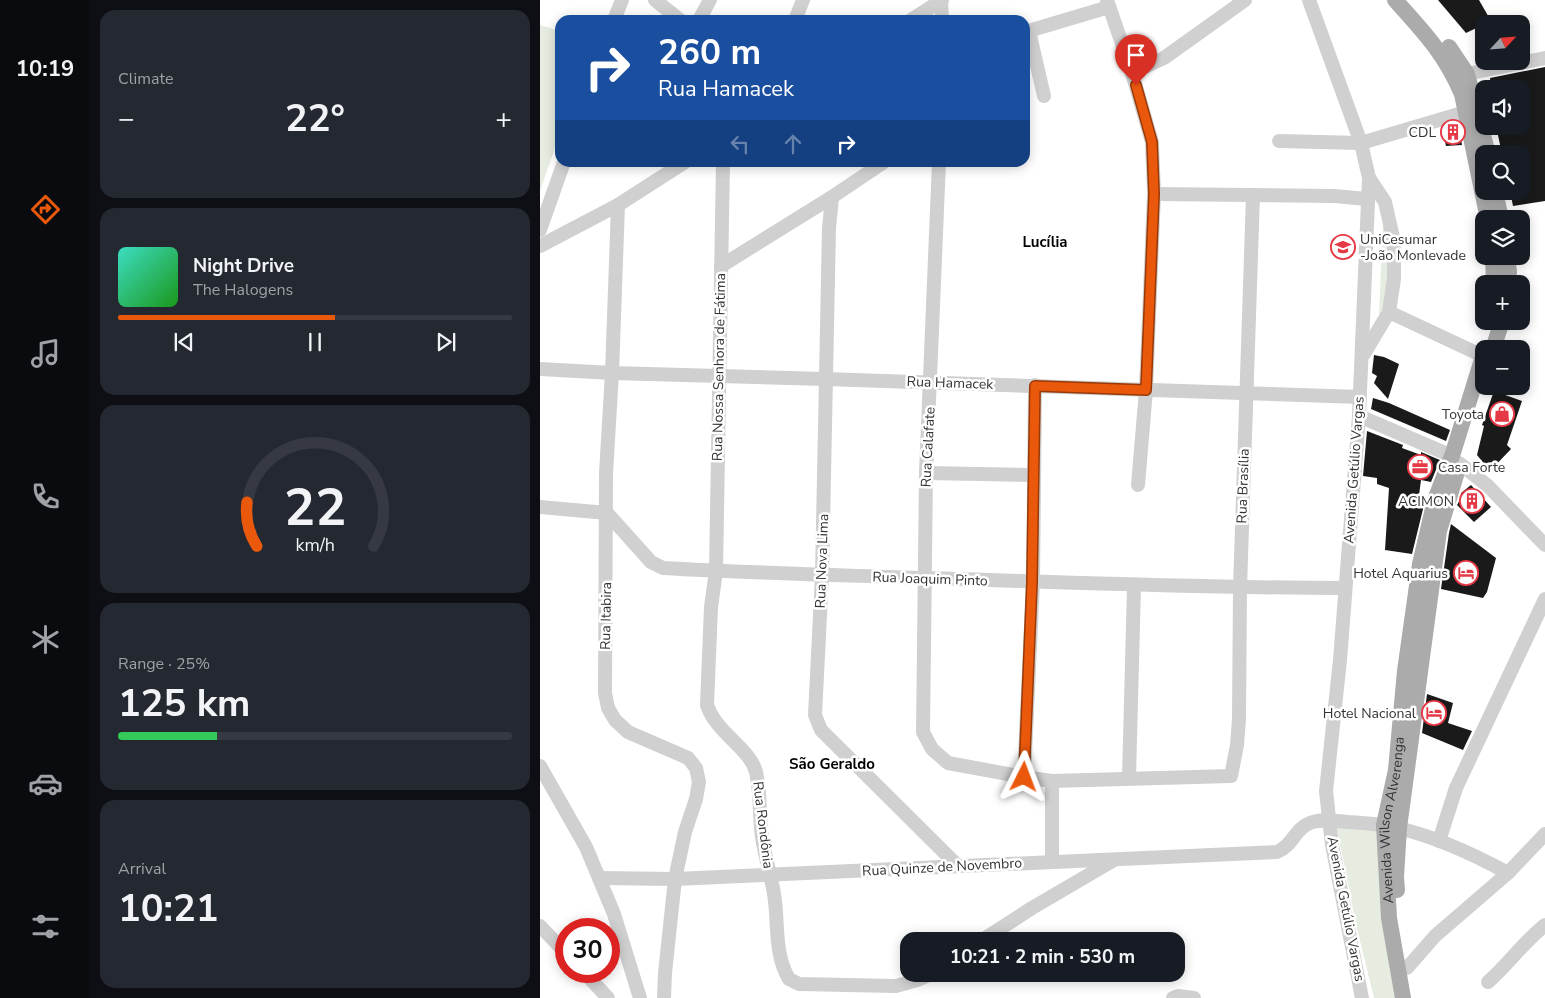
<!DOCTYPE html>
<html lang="en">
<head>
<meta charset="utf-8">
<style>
	body { margin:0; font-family:"Nunito Sans",sans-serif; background:#242831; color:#f1f3f6; height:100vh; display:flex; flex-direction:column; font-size:19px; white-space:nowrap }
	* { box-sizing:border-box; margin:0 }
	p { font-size:16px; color:#9ea1a6 }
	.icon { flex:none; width:28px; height:28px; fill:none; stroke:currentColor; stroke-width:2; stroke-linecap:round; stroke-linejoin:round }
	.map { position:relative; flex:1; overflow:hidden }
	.panel { display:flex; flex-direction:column; gap:10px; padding:10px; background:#0d0f14; width:450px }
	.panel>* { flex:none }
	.hud { position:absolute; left:15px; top:15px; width:475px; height:152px; border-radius:15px; box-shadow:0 2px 12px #0003; background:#1a4fa0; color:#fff; overflow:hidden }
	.needle { width:32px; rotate:64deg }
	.buttons { position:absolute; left:935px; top:15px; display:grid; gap:10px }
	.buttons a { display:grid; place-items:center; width:55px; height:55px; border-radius:10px; background:#171b24; box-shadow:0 2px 12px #0003; font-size:25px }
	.speed { position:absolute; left:15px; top:918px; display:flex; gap:10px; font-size:25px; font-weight:700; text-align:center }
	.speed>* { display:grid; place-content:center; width:65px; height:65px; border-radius:50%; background:#171b24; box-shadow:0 2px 12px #0003; line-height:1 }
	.speed .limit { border:8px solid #d22; background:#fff; color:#111 }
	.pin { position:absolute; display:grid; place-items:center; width:42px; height:42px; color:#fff; margin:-51px -21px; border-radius:50% 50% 50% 0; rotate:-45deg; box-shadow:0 0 5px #0007 }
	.pin .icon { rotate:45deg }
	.me { position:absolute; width:55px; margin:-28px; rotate:3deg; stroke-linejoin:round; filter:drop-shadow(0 0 4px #0008) }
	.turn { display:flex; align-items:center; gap:18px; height:105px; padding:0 20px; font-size:22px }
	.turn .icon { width:65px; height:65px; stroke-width:2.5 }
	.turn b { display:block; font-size:35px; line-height:42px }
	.lanes { display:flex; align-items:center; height:48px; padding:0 20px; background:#0003; justify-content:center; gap:25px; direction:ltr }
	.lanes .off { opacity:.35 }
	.big { font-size:38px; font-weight:700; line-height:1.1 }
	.panel .tile { flex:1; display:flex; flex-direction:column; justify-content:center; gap:8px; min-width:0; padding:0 18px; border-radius:15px; background:#242831 }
	.panel .dial { align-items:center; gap:0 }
	.dial svg { height:130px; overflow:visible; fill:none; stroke:#363941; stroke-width:7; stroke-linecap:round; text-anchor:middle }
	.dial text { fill:#f1f3f6; stroke:none }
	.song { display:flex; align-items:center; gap:15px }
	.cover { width:60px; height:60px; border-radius:8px; background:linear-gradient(135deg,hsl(170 70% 55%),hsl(120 70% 35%)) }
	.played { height:5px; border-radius:2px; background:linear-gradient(90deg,#ea580c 55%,#363941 55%) }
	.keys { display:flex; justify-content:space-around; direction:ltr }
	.heat { display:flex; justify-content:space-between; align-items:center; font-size:28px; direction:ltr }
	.charge { height:8px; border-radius:4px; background:linear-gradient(90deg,#34c759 25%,#363941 0) }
	.trip { position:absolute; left:360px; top:932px; width:285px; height:50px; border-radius:15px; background:#171b24; box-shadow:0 2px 12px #0003; font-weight:700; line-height:50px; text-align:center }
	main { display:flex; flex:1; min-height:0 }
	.dock { display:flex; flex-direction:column; width:90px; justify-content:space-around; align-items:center; background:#090b0e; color:#9ea1a6 }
	.dock .icon { width:35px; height:35px }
	.dock .current { color:#ea580c }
	.dock b { font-size:22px; color:#f1f3f6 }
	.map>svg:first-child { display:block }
	.green { fill:#e6ecdf }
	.building { fill:#1a1a1a }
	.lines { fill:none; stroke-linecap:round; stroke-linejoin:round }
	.minor { stroke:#d0d0d0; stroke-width:14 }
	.major { stroke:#ababab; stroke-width:16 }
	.route-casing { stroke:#983908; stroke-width:12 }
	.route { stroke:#ea580c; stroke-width:9 }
	.labels { text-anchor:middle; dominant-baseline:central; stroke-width:5; stroke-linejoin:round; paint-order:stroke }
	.poi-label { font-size:14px; fill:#333; stroke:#fff; text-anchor:end }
	.street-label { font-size:14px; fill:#333; stroke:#fff }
	.neighbourhood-label { font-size:15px; font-weight:bold; fill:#000; stroke:#fff }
</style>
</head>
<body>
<main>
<nav class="dock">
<b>10:19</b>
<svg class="icon current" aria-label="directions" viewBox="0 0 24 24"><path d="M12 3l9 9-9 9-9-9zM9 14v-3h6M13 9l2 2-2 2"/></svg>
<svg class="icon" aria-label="music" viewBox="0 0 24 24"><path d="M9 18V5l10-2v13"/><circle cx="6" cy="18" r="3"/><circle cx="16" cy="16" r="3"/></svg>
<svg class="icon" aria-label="phone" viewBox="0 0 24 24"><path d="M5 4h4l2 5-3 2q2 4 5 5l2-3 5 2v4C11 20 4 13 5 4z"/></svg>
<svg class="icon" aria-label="climate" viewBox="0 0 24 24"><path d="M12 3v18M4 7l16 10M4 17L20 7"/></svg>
<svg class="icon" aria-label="car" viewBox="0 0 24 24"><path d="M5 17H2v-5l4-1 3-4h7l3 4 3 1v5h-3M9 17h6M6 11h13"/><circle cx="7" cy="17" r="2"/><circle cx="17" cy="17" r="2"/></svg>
<svg class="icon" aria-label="filters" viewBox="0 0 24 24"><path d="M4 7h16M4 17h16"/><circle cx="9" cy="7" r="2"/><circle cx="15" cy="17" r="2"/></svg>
</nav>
<section class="panel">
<div class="tile"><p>Climate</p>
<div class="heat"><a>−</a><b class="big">22°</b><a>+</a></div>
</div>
<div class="tile">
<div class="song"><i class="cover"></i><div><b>Night Drive</b><p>The Halogens</p></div></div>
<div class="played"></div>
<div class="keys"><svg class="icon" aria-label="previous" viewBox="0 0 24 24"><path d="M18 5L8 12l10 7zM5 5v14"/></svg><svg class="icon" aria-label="pause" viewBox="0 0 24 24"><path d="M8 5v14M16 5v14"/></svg><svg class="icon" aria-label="next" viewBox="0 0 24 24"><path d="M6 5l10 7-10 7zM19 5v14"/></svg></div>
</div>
<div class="tile dial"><svg viewBox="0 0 100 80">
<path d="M14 69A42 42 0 1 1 86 69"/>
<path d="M14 69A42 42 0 0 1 8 42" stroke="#ea580c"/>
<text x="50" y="56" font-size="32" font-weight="700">22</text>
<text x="50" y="72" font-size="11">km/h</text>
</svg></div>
<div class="tile"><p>Range · 25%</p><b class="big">125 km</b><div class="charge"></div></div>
<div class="tile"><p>Arrival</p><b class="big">10:21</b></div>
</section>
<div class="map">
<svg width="1005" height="998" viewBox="0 0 1005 998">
	<rect width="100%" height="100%" fill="#fff"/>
	<g class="green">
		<path d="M 0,25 L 20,31 L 20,133 L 0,191 Z"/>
		<path d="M 843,222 L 850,237 L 848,296 L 839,316 Z"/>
		<path d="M 796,824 L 839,831 L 859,998 L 834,998 L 816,924 Z"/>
	</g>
	<g class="building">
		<path d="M 898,0 L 939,0 L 951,21 L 926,33 Z"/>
		<path d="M 1005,67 L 1005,201 L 973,206 L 970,191 L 981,191 L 981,154 L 962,154 L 956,126 L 981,126 L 981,89 L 951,89 L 950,78 Z"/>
		<path d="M 918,123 L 922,145 L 906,146 L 902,128 Z"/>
		<path d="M 834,355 L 844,357 L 859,364 L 848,399 L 834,383 L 837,376 L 832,373 Z"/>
		<path d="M 954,391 L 982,401 L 967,445 L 971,449 L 950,471 L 937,455 L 944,426 L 942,425 Z"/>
		<path d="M 833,398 L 849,403 L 910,430 L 906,441 L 831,409 Z"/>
		<path d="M 827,431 L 863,445 L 862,448 L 881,455 L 881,452 L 900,460 L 891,482 L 881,480 L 878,503 L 884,505 L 872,554 L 845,550 L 849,488 L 837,484 L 837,478 L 823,476 Z"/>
		<path d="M 931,485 L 951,507 L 934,522 L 917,505 L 921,498 L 921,493 Z"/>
		<path d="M 911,524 L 956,558 L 947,592 L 943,598 L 901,589 L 909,533 Z"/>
		<path d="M 887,694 L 913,703 L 908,723 L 932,731 L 923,750 L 882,733 Z"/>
	</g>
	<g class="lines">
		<g class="minor">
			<path d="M 115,0 L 140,20"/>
			<path d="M 401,0 L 402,20"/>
			<path d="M 567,0 L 592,73 L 612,142 L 614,194 L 606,390 L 598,485"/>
			<path d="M 769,0 L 821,143 L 829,178 L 819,416 L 800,660 L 786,791 L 792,845 L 822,998"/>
			<path d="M 74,20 L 82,0"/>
			<path d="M 159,20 L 170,0"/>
			<path d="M 255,20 L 263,0"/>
			<path d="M 371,20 L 402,0"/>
			<path d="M 489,31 L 504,96"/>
			<path d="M 485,32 L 569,7"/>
			<path d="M 592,73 L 624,58 L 705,0"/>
			<path d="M 927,74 L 1005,58"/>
			<path d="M 739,141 L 821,143 L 936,109"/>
			<path d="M 183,162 L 176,571 L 171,607 L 167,705 C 176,733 210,748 216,772 C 221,794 219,816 222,837 C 225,858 233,881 235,901 C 238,927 235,956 249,979 L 259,984 L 356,986 L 377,980 L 391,974"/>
			<path d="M 399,162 L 386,473 L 383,732 L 392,749 L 408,763 L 484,777 L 512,781 L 691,776 L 697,745 L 699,719 L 700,588 L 713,195"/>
			<path d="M 614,194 L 794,196 L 827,199"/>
			<path d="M 292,197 L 289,228 L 282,575 L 275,715 L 281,730 L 418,866"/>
			<path d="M 78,205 L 72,373 L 66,473 L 65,693 L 68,708 L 75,720 L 88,732 L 148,758 L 156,768 L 159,782 L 156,799 L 145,832 L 135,879 L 125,973 L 124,998"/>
			<path d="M 0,230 L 24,162"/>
			<path d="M 0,246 L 78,205 L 145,162"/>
			<path d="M 181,266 L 292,197 L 344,162"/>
			<path d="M 849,312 L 943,356"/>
			<path d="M 824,354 L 849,312 L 854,279 L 854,242 L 845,202 L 829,178"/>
			<path d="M 0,369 L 72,373 L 285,379 L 820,397"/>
			<path d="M 819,416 L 912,456"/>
			<path d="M 919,463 L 948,486 L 1005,545"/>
			<path d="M 386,473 L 493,475"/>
			<path d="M 0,507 L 67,513 L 111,562 L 123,568 C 210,573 297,575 384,578 C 524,582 664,588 805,588"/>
			<path d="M 0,766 L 46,847 L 74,914 L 100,998"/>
			<path d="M 484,777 L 493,582 L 495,385"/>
			<path d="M 589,778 L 594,586"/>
			<path d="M 899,841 L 916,788 L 1005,599"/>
			<path d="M 512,862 L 512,781"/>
			<path d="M 59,878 L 135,879 L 737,852 C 753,846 754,829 770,823 C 781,818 796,821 808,822 C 825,823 842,824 858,828 C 897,837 933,854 968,873"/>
			<path d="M 0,926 L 26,953"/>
			<path d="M 441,941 L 492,908 L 574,860"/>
			<path d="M 867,968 L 895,936 L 968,873 L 1005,834"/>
			<path d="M 43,971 L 68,998"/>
			<path d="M 948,982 C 968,964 984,942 1005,925"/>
			<path d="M 633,998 L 638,996 L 654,998"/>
		</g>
		<g class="major">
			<path d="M 855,0 C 884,32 905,54 922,94 L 948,219"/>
			<path d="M 909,47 L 927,74 L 948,154"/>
			<path d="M 955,191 L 961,219"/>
			<path d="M 953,256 L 954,284"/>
			<path d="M 967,256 L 969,272 L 968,284"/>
			<path d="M 953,349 L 962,321"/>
			<path d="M 857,890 L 856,877 L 859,828 L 899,531 L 917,472"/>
			<path id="s1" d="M 863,998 L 849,918 L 844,825 L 856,770 L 865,671 L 880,564 L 895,500 L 912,456 L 944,353"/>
		</g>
	</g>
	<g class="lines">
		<defs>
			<path id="route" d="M 484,777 L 492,582 L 495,386 L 606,390 L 614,194 L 612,142 L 596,85"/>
		</defs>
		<use href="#route" class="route-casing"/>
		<use href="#route" class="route"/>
	</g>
	<defs>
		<symbol id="building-ring" viewBox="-11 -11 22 22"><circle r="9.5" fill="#fff" stroke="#e63946" stroke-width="1.5"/><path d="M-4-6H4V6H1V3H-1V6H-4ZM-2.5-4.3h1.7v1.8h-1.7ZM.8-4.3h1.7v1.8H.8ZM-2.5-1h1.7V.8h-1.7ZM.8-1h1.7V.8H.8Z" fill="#e63946"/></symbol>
		<symbol id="university-ring" viewBox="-11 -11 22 22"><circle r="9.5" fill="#fff" stroke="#e63946" stroke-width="1.5"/><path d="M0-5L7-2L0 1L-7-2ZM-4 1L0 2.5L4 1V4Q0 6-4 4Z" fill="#e63946"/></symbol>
		<symbol id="shop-ring" viewBox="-11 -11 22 22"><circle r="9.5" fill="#fff" stroke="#e63946" stroke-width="1.5"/><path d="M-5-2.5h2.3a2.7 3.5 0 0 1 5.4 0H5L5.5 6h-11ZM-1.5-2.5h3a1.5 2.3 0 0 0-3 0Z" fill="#e63946"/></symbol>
		<symbol id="office-ring" viewBox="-11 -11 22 22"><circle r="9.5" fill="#fff" stroke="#e63946" stroke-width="1.5"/><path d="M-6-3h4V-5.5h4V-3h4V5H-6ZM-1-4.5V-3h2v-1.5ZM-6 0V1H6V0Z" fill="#e63946"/></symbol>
		<symbol id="hotel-ring" viewBox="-11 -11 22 22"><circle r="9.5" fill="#fff" stroke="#e63946" stroke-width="1.5"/><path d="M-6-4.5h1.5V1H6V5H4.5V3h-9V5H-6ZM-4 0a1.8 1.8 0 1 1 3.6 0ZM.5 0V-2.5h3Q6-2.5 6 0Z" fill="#e63946"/></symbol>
	</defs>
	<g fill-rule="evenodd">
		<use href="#building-ring" x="899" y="118" width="28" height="28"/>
		<use href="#university-ring" x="789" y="233" width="28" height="28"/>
		<use href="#shop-ring" x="948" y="400" width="28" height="28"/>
		<use href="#office-ring" x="866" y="453" width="28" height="28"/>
		<use href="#building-ring" x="918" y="487" width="28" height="28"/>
		<use href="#hotel-ring" x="912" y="559" width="28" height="28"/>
		<use href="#hotel-ring" x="880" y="699" width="28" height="28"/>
	</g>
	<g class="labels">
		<g class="poi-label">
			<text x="896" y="132">CDL</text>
			<text x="820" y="239" text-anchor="start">UniCesumar<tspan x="820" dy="16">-João Monlevade</tspan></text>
			<text x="944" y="414">Toyota</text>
			<text x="898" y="467" text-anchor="start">Casa Forte</text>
			<text x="914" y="501">ACIMON</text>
			<text x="908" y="573">Hotel Aquarius</text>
			<text x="876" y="713">Hotel Nacional</text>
		</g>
		<g class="street-label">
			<text transform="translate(179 367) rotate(-89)">Rua Nossa Senhora de Fátima</text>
			<text transform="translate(410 383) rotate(2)">Rua Hamacek</text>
			<text transform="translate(388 447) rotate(-87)">Rua Calafate</text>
			<text transform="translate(814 470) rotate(-86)">Avenida Getúlio Vargas</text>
			<text transform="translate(703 486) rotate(-88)">Rua Brasília</text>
			<text transform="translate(282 561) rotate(-88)">Rua Nova Lima</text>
			<text transform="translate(390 579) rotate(2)">Rua Joaquim Pinto</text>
			<text transform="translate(66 616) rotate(-89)">Rua Itabira</text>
			<text stroke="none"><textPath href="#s1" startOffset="180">Avenida Wilson Alverenga</textPath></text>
			<text transform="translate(223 825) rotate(83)">Rua Rondônia</text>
			<text transform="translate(402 867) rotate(-3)">Rua Quinze de Novembro</text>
			<text transform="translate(806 909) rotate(79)">Avenida Getúlio Vargas</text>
		</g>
		<g class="neighbourhood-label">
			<text x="505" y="242">Lucília</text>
			<text x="292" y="764">São Geraldo</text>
		</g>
	</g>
</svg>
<div class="buttons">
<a><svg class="needle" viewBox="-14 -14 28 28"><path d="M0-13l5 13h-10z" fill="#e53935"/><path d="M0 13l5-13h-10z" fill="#9ea1a6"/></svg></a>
<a><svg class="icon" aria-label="sound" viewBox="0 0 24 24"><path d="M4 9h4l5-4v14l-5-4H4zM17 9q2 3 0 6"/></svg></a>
<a><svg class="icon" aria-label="search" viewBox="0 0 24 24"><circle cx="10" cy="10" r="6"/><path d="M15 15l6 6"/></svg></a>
<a><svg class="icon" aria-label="layers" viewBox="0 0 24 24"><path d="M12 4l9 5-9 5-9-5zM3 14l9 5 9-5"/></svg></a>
<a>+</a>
<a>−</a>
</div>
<div class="speed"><div class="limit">30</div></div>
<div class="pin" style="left:596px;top:85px;background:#d93025"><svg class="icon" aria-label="arrive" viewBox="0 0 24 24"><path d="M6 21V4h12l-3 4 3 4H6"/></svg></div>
<svg class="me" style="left:484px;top:777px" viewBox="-20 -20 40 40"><path d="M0-17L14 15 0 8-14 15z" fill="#ea580c" stroke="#fff" stroke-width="4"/></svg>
<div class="trip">10:21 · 2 min · 530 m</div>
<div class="hud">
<div class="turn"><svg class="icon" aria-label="right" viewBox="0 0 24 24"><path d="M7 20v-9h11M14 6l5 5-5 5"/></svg><div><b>260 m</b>Rua Hamacek</div></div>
<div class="lanes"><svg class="icon off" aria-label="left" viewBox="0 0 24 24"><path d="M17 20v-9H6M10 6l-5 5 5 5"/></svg><svg class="icon off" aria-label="ahead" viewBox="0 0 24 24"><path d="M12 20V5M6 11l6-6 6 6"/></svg><svg class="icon" aria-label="right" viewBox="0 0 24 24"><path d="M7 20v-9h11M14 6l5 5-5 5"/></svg></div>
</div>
</div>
</main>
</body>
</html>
